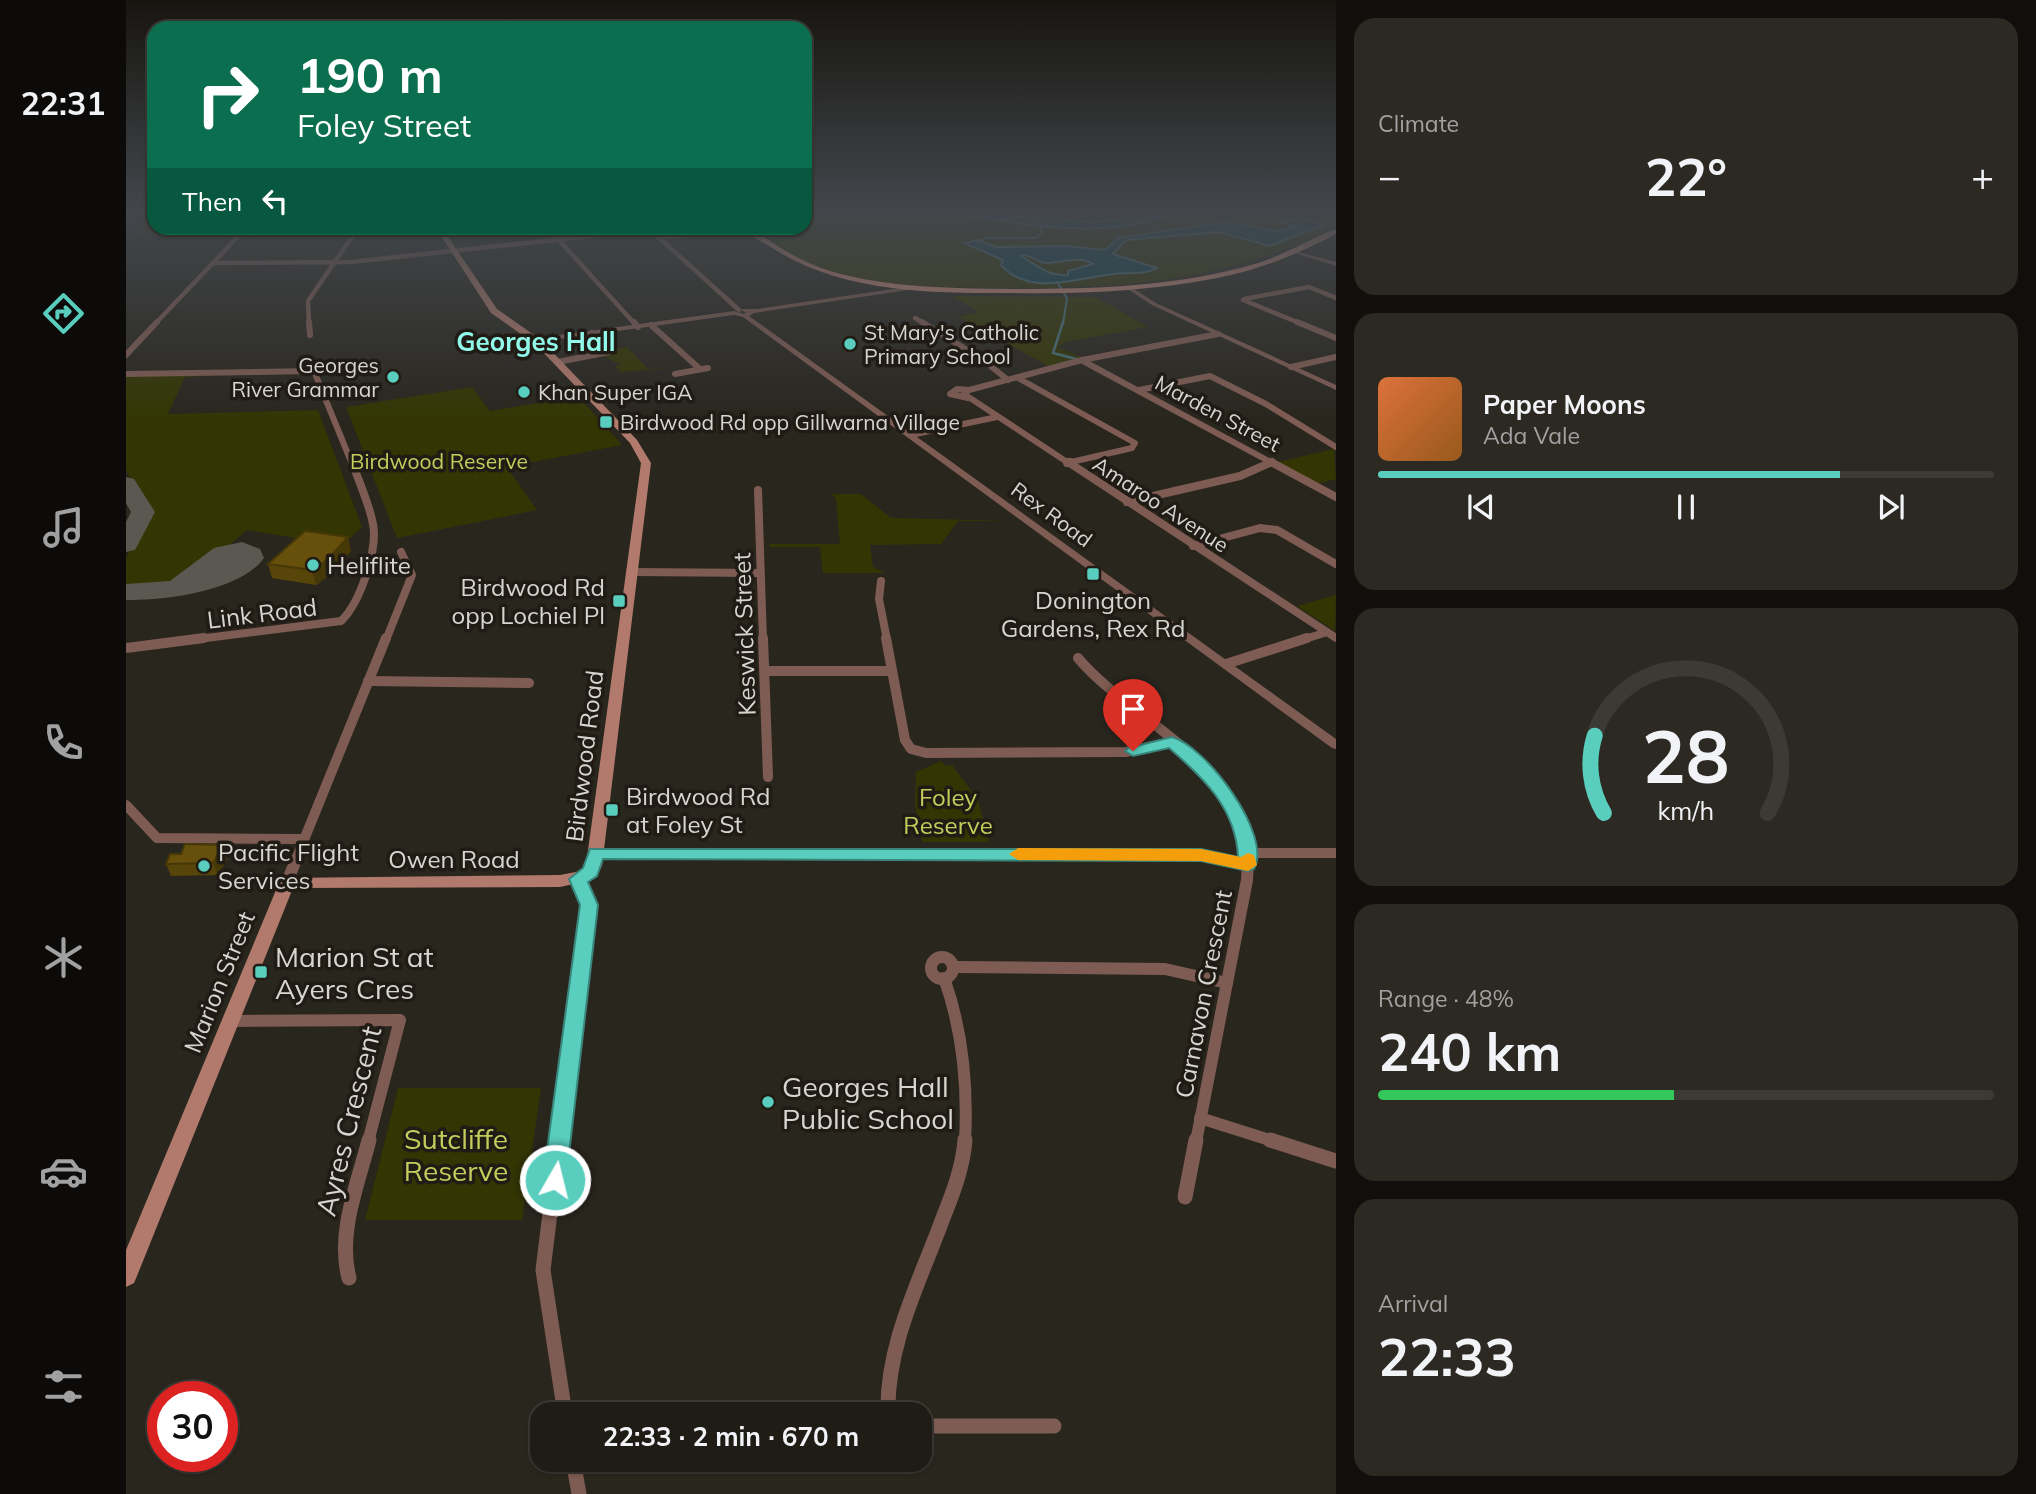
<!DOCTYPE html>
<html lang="en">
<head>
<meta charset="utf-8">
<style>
	body { margin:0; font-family:Mulish,sans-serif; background:#2c2923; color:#f1f3f6; height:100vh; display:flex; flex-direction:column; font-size:26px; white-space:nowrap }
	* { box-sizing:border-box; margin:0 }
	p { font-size:23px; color:#a1a1a1 }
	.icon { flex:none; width:38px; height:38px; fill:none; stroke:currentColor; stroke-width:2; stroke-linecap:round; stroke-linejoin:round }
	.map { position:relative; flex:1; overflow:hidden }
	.panel { display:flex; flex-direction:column; gap:18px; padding:18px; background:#110f0c; width:700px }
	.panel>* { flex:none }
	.top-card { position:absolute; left:21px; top:21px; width:665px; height:214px; border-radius:21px; box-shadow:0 2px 5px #0004,0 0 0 2px #3c3a35; background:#0b6e4f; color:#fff; overflow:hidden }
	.speed { position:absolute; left:21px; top:1381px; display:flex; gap:14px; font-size:35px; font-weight:700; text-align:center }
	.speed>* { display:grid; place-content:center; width:91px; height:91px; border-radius:50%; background:#1f1c16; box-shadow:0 2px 5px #0004,0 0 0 2px #3c3a35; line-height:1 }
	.speed .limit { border:10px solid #d22; background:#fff; color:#111 }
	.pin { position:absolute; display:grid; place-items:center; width:60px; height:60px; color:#fff; margin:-72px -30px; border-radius:50% 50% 50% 0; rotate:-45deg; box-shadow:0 0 7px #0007 }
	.pin .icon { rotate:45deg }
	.me { position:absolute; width:77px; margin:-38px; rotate:8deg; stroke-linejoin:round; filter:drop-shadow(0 0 5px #0008) }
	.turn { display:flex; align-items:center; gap:24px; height:147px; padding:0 35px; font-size:32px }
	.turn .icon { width:91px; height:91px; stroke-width:2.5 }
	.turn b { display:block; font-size:49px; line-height:60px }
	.then { display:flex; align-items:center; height:66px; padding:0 35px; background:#0003; gap:14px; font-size:26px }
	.big { font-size:52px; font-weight:700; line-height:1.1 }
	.panel .widget { flex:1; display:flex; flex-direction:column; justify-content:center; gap:10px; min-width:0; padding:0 24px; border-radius:21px; background:#2c2923 }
	.panel .dial { align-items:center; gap:0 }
	.dial svg { height:182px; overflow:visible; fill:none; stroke:#3c3a35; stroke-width:7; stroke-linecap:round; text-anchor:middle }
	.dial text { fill:#f1f3f6; stroke:none }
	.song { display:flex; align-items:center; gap:21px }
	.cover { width:84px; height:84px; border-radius:10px; background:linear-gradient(135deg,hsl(20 70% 55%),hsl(30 70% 35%)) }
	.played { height:7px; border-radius:4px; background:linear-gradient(90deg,#59cebe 75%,#3c3a35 75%) }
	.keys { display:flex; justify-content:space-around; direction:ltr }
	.heat { display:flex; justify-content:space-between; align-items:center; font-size:38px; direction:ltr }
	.charge { height:10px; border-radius:5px; background:linear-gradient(90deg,#34c759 48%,#3c3a35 0) }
	.trip { position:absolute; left:404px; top:1402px; width:402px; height:70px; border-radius:21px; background:#1f1c16; box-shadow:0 2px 5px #0004,0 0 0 2px #3c3a35; font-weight:700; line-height:70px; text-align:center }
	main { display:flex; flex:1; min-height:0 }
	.tab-bar { display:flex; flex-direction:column; width:126px; justify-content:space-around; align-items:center; background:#0c0b09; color:#a1a1a1 }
	.tab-bar .icon { width:49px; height:49px }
	.tab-bar .selected { color:#59cebe }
	.tab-bar b { font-size:32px; color:#f1f3f6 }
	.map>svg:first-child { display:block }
	.green { fill:#333603 }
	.water { fill:#0b4758; stroke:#48727c; stroke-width:2; fill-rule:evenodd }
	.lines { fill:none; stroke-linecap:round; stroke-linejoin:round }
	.stream-far1 { stroke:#48727c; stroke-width:2 }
	.stream { stroke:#48727c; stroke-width:2.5 }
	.taxiway { fill:#5a5850; fill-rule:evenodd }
	.minor-far5 { stroke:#7f5c53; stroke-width:4.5 }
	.minor-far4 { stroke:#7f5c53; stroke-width:6 }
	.minor-far3 { stroke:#7f5c53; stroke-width:8 }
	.minor-far2 { stroke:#7f5c53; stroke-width:10 }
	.minor-far1 { stroke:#7f5c53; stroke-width:12 }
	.minor { stroke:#7f5c53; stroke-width:15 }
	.tertiary { fill:#7f5c53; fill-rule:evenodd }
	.secondary { fill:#b17a6c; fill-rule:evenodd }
	.primary { fill:#d8917f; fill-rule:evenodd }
	.wall { fill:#58450a }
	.shaded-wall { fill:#473808 }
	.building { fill:#66500c; stroke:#473808; stroke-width:2 }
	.route { fill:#59cebe; stroke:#3a867c; stroke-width:2 }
	.slow { fill:#f59e0b }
	.poi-dot { fill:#59cebe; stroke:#201c15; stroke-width:2.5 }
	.labels { text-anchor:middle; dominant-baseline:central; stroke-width:7; stroke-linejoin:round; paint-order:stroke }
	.far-poi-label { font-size:21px; fill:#d7d5d0; stroke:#201c15; text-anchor:start }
	.far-street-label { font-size:21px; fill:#d7d5d0; stroke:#201c15 }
	.far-park-label { font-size:21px; fill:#c5cc5c; stroke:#201c15 }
	.poi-label { font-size:24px; fill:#d7d5d0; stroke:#201c15; text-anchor:start }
	.street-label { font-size:24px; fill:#d7d5d0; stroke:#201c15 }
	.park-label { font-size:24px; fill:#c5cc5c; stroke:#201c15 }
	.far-district-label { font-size:26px; font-weight:bold; fill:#92faea; stroke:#201c15 }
	.near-poi-label { font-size:28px; fill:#d7d5d0; stroke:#201c15; text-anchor:start }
	.near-street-label { font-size:28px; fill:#d7d5d0; stroke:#201c15 }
	.near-park-label { font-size:28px; fill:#c5cc5c; stroke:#201c15 }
</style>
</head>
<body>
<main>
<nav class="tab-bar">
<b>22:31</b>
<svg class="icon selected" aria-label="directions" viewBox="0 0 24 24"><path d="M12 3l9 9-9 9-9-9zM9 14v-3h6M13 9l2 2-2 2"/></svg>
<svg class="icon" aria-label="music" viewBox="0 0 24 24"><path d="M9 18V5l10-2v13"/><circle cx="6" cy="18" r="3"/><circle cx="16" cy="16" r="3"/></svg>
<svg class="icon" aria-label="phone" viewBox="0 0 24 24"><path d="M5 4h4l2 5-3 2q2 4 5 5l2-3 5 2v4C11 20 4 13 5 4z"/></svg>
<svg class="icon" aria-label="climate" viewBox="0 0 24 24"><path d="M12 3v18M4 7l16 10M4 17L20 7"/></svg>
<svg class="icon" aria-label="car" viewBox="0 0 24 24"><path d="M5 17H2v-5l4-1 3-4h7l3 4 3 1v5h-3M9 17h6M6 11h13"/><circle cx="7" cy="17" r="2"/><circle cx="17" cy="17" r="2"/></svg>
<svg class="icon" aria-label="filters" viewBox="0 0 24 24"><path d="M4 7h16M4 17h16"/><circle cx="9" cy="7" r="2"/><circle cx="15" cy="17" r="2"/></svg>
</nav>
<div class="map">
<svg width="1210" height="1494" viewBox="0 0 1210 1494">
	<rect width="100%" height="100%" fill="#29261e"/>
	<g class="green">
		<path d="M 679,212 L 814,212 L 979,229 L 1020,224 L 1050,212 L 1210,212 L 1210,224 C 1194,237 1177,242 1158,250 C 1065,285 968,289 870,288 C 815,287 760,286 706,272 C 676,264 653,246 628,228 L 679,228 Z"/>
		<path d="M 860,212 L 1018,212 C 970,233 910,218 860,212 Z"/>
		<path d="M 28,218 L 28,228 L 112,228 L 107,232 L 9,233 Z"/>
		<path d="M 826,296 L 970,297 L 1022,327 L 940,342 L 931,347 L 957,358 L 924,367 L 832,317 L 852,312 Z"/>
		<path d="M 501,347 L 522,369 L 549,368 L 495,372 L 489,366 L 495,365 L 478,356 L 489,353 L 487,349 Z"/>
		<path d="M 0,376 L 80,376 L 59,377 L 42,414 L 192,410 L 236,527 L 222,540 L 207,544 L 121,530 C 83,561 52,595 0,589 L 0,558 L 26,510 L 0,471 Z"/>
		<path d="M 346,387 L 364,411 L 452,396 L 496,445 L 381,467 L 411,510 L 271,538 L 220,407 Z"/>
		<path d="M 1208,449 L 1210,479 L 1190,484 L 1152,462 Z"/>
		<path d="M 706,494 L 735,494 L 765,518 L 887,521 L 832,521 L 815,544 L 744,545 L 747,567 L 759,573 L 697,573 L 694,547 L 644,547 L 644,544 L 714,544 L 710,499 Z"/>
		<path d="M 1210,595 L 1209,631 L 1171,606 Z"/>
		<path d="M 815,761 L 820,766 L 826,765 L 852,800 L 863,842 L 796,842 L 789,804 L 790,772 Z"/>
		<path d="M 272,1088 L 415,1088 L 396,1220 L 239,1220 Z"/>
	</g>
	<g class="water">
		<path d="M 814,212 L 860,212 L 963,222 L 994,220 L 1018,212 L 1050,212 C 976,244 891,221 814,212 Z"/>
		<path d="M 1174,218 L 1197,225 L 1144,246 L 1093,232 L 1000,240 L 987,254 L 1031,268 C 1020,275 1002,272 988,274 C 954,277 904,298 875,265 L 877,260 L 838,243 L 851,240 L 870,247 L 940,246 L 979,250 L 992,238 L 1099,222 L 1152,231 L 1170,227 L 1154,222 ZM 900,255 C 907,257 912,262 919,263 C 937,263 953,255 967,264 L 942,271 L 942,275 C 923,277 910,265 895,256 Z"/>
	</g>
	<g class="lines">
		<g class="stream-far1">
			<path d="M 852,242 L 860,238 L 910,238 L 916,232 L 911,222"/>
			<path d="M 931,282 L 941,298 L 937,324"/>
		</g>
		<path class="stream" d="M 937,322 L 927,353 L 950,359"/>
		<g class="taxiway">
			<path d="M 0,477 L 8,479 L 29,512 L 9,550 L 0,552 L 0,522 L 5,512 L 0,503 Z"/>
			<path d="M 116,542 L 134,549 L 138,558 C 115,591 38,601 0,600 L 0,584 L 44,581 L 88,548 Z"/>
		</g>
		<g class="minor-far5">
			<path d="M 422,228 L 509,324"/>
			<path d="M 513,228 L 511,230 C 537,242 566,236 592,228"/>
			<path d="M 530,235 L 613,310"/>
			<path d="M 87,263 L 224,262 L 512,231"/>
			<path d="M 1118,299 L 1183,287 L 1210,298"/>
			<path d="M 1117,300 L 1176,324"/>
			<path d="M 789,318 L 799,324"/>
			<path d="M 29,324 L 120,228"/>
			<path d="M 183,324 L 182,301 L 232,228"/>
		</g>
		<g class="minor-far4">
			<path d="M 183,322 L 184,335"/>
			<path d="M 508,322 L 512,327"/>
			<path d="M 796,322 L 857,360 L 882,380"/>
			<path d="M 1171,322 L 1210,338"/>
			<path d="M 525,325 L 574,369"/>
			<path d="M 357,347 L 403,342"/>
			<path d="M 0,355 L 31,322"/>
			<path d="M 957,361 L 1148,464"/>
			<path d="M 432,362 L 483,352 L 466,333"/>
			<path d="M 1165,367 L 1210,357"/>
			<path d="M 0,374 L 188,371 L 226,464"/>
			<path d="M 549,374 L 582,368"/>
			<path d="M 892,378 L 1009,443 L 1006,448 L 941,463"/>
			<path d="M 1013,390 L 1084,376 L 1140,404 L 1210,447"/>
			<path d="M 842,398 L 824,394 L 831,389 L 843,390"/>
			<path d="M 785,435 L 871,417"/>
			<path d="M 944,464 L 838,394 L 843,390 L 956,360 L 1092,334"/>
			<path d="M 1142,464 L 1146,462"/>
		</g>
		<g class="minor-far3">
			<path d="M 942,462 L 1210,638"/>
			<path d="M 1145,462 L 1210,497"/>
			<path d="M 941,463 L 945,462"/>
			<path d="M 632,490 L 637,640"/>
			<path d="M 1001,502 L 1114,476 L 1146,462"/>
			<path d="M 1067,546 L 1134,528 L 1151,530 L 1210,564"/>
			<path d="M 506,572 L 634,573"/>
			<path d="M 755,581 L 753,599 L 761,640"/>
			<path d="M 64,640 L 215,621 C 234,603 252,550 247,524 C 243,503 233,482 226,462"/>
			<path d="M 260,640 L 286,575 L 275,552"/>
			<path d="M 1176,640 L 1201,632"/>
		</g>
		<g class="minor-far2">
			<path d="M 637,638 L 642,777"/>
			<path d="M 760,638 L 779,740 L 785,749 L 800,753 L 999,752 L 1046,742"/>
			<path d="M 0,648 L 78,638"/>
			<path d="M 952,658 C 1006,722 1122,765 1122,862"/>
			<path d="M 1100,664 L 1181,638"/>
			<path d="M 639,671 L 766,671"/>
			<path d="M 242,681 L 403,683"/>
			<path d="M 0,805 L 31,838 L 177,839"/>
			<path d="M 470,853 L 1075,855 L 1108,862"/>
			<path d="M 1122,853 L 1210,853"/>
			<path d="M 169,862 L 260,638"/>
		</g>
		<g class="minor-far1">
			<path d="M 1100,860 L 1122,865"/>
			<path d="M 161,882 L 170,860"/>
			<circle cx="816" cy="968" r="11"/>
			<path d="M 829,967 L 1039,969 L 1101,983"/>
			<path d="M 818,978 C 837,1031 842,1086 839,1142"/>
			<path d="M 104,1021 L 274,1020 L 242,1142"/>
			<path d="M 1074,1118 L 1150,1142"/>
			<path d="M 433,1142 L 463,905 L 452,879"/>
			<path d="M 1070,1142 L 1121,880 L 1122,860"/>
		</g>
		<g class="minor">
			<path d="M 433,1140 L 417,1270 L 439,1414"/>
			<path d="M 1144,1140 L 1210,1161"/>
			<path d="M 1059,1197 L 1070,1140"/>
			<path d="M 223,1278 C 211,1233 232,1184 243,1140"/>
			<path d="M 762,1414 C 760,1345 794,1281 817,1218 C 827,1193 837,1167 839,1140"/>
			<path d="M 794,1426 L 928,1426"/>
			<path d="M 447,1460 L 453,1494"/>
		</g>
		<g class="tertiary">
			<path d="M 1165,250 L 1210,262 L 1210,266 L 1165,252 Z"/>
			<path d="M 787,286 L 790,288 L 789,289 L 628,313 L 623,316 L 1210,739 L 1210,749 L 1206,748 L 617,317 L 608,315 L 419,341 L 415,339 L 419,337 L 608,311 L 618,314 L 620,312 L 616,311 L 616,309 L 631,309 Z"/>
			<path d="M 1005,287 L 1030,303 L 1210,385 L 1210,390 L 1026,305 L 1003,290 L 1002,289 Z"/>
		</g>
		<g class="secondary">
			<path d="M 310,228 L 316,228 L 371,309 L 411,337 L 411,341 L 405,341 L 365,313 Z"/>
			<path d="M 410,341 L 416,341 L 511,440 L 525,463 L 476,866 L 466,880 L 434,887 L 167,888 L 11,1276 L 8,1283 L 0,1287 L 0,1250 L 155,878 L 434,875 L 455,871 L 460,865 L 515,463 L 504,443 L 410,345 Z"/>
		</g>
		<path class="primary" d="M 618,228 L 625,228 C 649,245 675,262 704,271 C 762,288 824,288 884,289 C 966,289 1052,287 1132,263 C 1160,254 1183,239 1210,229 L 1210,234 C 1172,254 1133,270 1091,278 C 1024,291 957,294 890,293 C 805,293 716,294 643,246 C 634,241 624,235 618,228 Z"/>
	</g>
	<g class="wall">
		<path d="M 225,551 L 205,574 L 190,585 L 146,578 L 142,564 Z"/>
		<path d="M 97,845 L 102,857 L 92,875 L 45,876 L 40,864 L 55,854 Z"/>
	</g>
	<g class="shaded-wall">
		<path d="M 222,537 L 225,551 L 205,574 L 190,585 L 186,570 Z"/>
		<path d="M 97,845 L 102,857 L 92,875 L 87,863 Z"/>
	</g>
	<g class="building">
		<path d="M 179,531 L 222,537 L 202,559 L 186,570 L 142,564 Z"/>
		<path d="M 59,844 L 97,845 L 87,863 L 40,864 L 44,854 L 55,854 Z"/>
	</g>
	<linearGradient id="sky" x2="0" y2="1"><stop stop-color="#171510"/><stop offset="0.5" stop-color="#43474c"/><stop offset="1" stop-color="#43474c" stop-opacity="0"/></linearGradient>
	<rect width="1210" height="421" fill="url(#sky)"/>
	<path class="route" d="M 1046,737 C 1080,746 1147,835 1128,869 L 1122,871 L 1075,861 L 477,859 L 471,876 L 462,882 L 472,905 L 440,1180 L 437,1188 L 429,1191 L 420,1188 L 417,1180 L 454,905 L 443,879 L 457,868 L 464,849 L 1075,849 L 1112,857 C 1110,809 1078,778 1043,748 L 1007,756 L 999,751 L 1002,748 Z"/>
	<path class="slow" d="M 892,848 L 1075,849 L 1115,857 L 1122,853 L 1128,855 L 1131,865 L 1122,871 L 1075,861 L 892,860 L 883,854 Z"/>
	<g class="poi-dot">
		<circle cx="724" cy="344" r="7"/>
		<circle cx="267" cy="377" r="7"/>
		<circle cx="398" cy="392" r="7"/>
		<rect x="473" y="415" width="14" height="14" rx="3.5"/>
		<circle cx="187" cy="565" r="7"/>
		<rect x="960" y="567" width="14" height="14" rx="3.5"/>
		<rect x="486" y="594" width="14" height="14" rx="3.5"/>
		<rect x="479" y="803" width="14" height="14" rx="3.5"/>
		<circle cx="78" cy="866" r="7"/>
		<rect x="128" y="965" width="14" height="14" rx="3.5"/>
		<circle cx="642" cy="1102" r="7"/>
	</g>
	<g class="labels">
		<g class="far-poi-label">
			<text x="738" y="332">St Mary's Catholic<tspan x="738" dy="24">Primary School</tspan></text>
			<text x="253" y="365" text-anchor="end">Georges<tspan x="253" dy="24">River Grammar</tspan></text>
			<text x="412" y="392">Khan Super IGA</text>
			<text x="494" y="422">Birdwood Rd opp Gillwarna Village</text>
		</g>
		<g class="far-street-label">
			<text transform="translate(1092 413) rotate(28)">Marden Street</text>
			<text transform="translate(1035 504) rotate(33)">Amaroo Avenue</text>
			<text transform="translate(926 514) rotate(36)">Rex Road</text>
		</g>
		<g class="far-park-label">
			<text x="313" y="461">Birdwood Reserve</text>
		</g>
		<g class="poi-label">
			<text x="201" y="565">Heliflite</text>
			<text x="479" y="587" text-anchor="end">Birdwood Rd<tspan x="479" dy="28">opp Lochiel Pl</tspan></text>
			<text x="967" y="600" text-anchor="middle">Donington<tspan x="967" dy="28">Gardens, Rex Rd</tspan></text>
			<text x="500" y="796">Birdwood Rd<tspan x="500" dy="28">at Foley St</tspan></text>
			<text x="92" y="852">Pacific Flight<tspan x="92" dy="28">Services</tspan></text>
		</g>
		<g class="street-label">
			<text transform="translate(136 613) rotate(-7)">Link Road</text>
			<text transform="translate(618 634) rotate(-92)">Keswick Street</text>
			<text transform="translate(458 756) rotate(-83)">Birdwood Road</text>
			<text x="328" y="859">Owen Road</text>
			<text transform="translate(93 982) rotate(-68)">Marion Street</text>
			<text transform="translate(1077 994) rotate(-79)">Carnavon Crescent</text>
		</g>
		<g class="park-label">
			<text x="822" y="797">Foley<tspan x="822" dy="28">Reserve</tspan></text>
		</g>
		<g class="far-district-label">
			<text x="410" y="341">Georges Hall</text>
		</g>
		<g class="near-poi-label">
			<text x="149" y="956">Marion St at<tspan x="149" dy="32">Ayers Cres</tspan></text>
			<text x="656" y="1086">Georges Hall<tspan x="656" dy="32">Public School</tspan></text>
		</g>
		<g class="near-street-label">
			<text transform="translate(222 1121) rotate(-76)">Ayres Crescent</text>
		</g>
		<g class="near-park-label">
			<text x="330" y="1138">Sutcliffe<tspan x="330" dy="32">Reserve</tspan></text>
		</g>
	</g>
</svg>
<div class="speed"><div class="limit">30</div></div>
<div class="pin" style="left:1007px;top:751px;background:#d93025"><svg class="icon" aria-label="arrive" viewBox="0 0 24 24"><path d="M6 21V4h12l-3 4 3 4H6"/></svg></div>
<svg class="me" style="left:429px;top:1180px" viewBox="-20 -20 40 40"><circle r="17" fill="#59cebe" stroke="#fff" stroke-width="3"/><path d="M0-11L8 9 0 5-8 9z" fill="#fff"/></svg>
<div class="trip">22:33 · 2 min · 670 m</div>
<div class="top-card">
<div class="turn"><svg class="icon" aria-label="right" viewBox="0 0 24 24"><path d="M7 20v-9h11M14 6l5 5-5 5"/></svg><div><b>190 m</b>Foley Street</div></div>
<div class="then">Then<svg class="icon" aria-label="left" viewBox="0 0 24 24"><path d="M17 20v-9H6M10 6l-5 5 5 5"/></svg></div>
</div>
</div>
<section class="panel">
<div class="widget"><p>Climate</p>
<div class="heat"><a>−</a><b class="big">22°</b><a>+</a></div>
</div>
<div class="widget">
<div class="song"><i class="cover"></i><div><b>Paper Moons</b><p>Ada Vale</p></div></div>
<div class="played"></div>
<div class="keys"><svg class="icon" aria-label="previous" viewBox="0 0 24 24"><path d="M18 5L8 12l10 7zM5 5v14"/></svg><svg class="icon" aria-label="pause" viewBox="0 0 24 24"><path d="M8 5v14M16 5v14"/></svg><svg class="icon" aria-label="next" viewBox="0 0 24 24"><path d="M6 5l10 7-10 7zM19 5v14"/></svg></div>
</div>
<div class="widget dial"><svg viewBox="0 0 100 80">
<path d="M14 69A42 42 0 1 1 86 69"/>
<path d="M14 69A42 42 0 0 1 10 35" stroke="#59cebe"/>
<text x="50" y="56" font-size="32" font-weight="700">28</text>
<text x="50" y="72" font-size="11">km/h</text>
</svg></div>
<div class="widget"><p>Range · 48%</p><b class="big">240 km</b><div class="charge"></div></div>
<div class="widget"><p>Arrival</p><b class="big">22:33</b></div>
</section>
</main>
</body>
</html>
